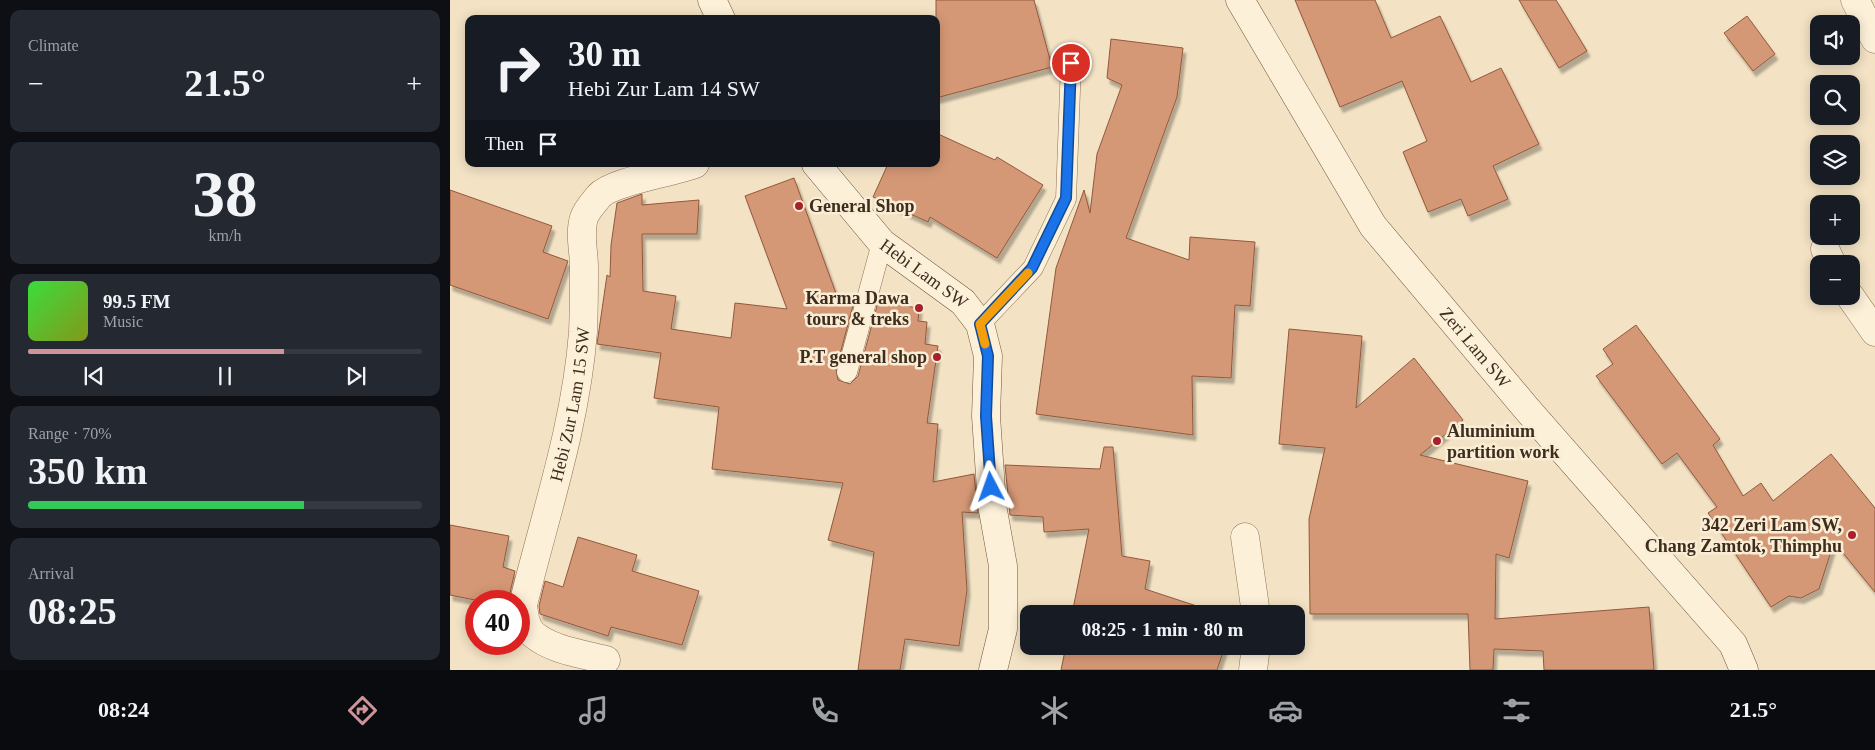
<!DOCTYPE html>
<html lang="en">
<head>
<meta charset="utf-8">
<style>
	body { margin:0; font-family:"Times New Roman",serif; background:#242831; color:#f1f3f6; height:100vh; display:flex; flex-direction:column; font-size:19px; white-space:nowrap }
	* { box-sizing:border-box; margin:0 }
	p { font-size:16px; color:#9ea1a6 }
	.icon { flex:none; width:28px; height:28px; fill:none; stroke:currentColor; stroke-width:2; stroke-linecap:round; stroke-linejoin:round }
	.map { position:relative; flex:1; overflow:hidden }
	.details { display:flex; flex-direction:column; gap:10px; padding:10px; background:#0d0f14; width:450px }
	.details>* { flex:none }
	.hud { position:absolute; left:15px; top:15px; width:475px; height:152px; border-radius:10px; box-shadow:0 2px 12px #0003; background:#171b24; color:#f1f3f6; overflow:hidden }
	.fabs { position:absolute; left:1360px; top:15px; display:grid; gap:10px }
	.fabs a { display:grid; place-items:center; width:50px; height:50px; border-radius:10px; background:#171b24; box-shadow:0 2px 12px #0003; font-size:25px }
	.speed { position:absolute; left:15px; top:590px; display:flex; gap:10px; font-size:25px; font-weight:700; text-align:center }
	.speed>* { display:grid; place-content:center; width:65px; height:65px; border-radius:50%; background:#171b24; box-shadow:0 2px 12px #0003; line-height:1 }
	.speed .limit { border:8px solid #d22; background:#fff; color:#111 }
	.pin { position:absolute; display:grid; place-items:center; width:42px; height:42px; color:#fff; margin:-21px; border:2px solid #fff; border-radius:50%; box-shadow:0 1px 5px #0007 }
	.me { position:absolute; width:55px; margin:-28px; rotate:356deg; stroke-linejoin:round; filter:drop-shadow(0 0 4px #0008) }
	.turn { display:flex; align-items:center; gap:18px; height:105px; padding:0 20px; font-size:22px }
	.turn .icon { width:65px; height:65px; stroke-width:2.5 }
	.turn b { display:block; font-size:35px; line-height:42px }
	.then { display:flex; align-items:center; height:48px; padding:0 20px; background:#0003; gap:10px; font-size:19px }
	.big { font-size:38px; font-weight:700; line-height:1.1 }
	.details .tile { flex:1; display:flex; flex-direction:column; justify-content:center; gap:8px; min-width:0; padding:0 18px; border-radius:10px; background:#242831 }
	.details .dial { align-items:center; gap:0 }
	.dial b { font-size:65px; line-height:1 }
	.song { display:flex; align-items:center; gap:15px }
	.cover { width:60px; height:60px; border-radius:8px; background:linear-gradient(135deg,hsl(120 70% 55%),hsl(70 70% 35%)) }
	.played { height:5px; border-radius:2px; background:linear-gradient(90deg,#cf949a 65%,#363941 65%) }
	.keys { display:flex; justify-content:space-around; direction:ltr }
	.heat { display:flex; justify-content:space-between; align-items:center; font-size:28px; direction:ltr }
	.charge { height:8px; border-radius:4px; background:linear-gradient(90deg,#34c759 70%,#363941 0) }
	.trip { position:absolute; left:570px; top:605px; width:285px; height:50px; border-radius:10px; background:#171b24; box-shadow:0 2px 12px #0003; font-weight:700; line-height:50px; text-align:center }
	.tab-bar { display:flex; height:80px; justify-content:space-around; align-items:center; background:#090b0e; color:#9ea1a6 }
	.tab-bar .icon { width:35px; height:35px }
	.tab-bar .on { color:#cf949a }
	.tab-bar b { font-size:22px; color:#f1f3f6 }
	main { display:flex; flex:1; min-height:0 }
	.map>svg:first-child { display:block }
	.building { fill:#d59876; stroke:#92583b; filter:url(#shadow) }
	.lines { fill:none; stroke-linecap:round; stroke-linejoin:round }
	.lane-casing { stroke:#907258; stroke-width:21 }
	.street-casing { stroke:#907258; stroke-width:29 }
	.secondary-casing { stroke:#72533b; stroke-width:29 }
	.lane { stroke:#fcf0d9; stroke-width:20 }
	.street { stroke:#fcf0d9; stroke-width:28 }
	.secondary { stroke:#fcf0d9; stroke-width:28 }
	.route-casing { stroke:#114b97; stroke-width:12 }
	.route { stroke:#1a73e8; stroke-width:9 }
	.slow { stroke:#f59e0b; stroke-width:9 }
	.poi-dot { fill:#a62129; stroke:#f9edd5; stroke-width:2 }
	.labels { text-anchor:middle; dominant-baseline:central; stroke-width:5; stroke-linejoin:round; paint-order:stroke }
	.poi-label { font-size:18px; font-weight:bold; fill:#3e2c1d; stroke:#f9edd5; text-anchor:end }
	.street-label { font-size:18px; fill:#3e2c1d; stroke:#f9edd5 }
</style>
</head>
<body>
<main>
<section class="details">
<div class="tile"><p>Climate</p>
<div class="heat"><a>−</a><b class="big">21.5°</b><a>+</a></div>
</div>
<div class="tile dial"><b>38</b><p>km/h</p></div>
<div class="tile">
<div class="song"><i class="cover"></i><div><b>99.5 FM</b><p>Music</p></div></div>
<div class="played"></div>
<div class="keys"><svg class="icon" aria-label="previous" viewBox="0 0 24 24"><path d="M18 5L8 12l10 7zM5 5v14"/></svg><svg class="icon" aria-label="pause" viewBox="0 0 24 24"><path d="M8 5v14M16 5v14"/></svg><svg class="icon" aria-label="next" viewBox="0 0 24 24"><path d="M6 5l10 7-10 7zM19 5v14"/></svg></div>
</div>
<div class="tile"><p>Range · 70%</p><b class="big">350 km</b><div class="charge"></div></div>
<div class="tile"><p>Arrival</p><b class="big">08:25</b></div>
</section>
<div class="map">
<svg width="1425" height="670" viewBox="0 0 1425 670">
	<defs>
		<filter id="shadow"><feDropShadow dx="3" dy="5.5" stdDeviation="1" flood-color="#0004"/></filter>
	</defs>
	<rect width="100%" height="100%" fill="#f3e2c4"/>
	<g class="building">
		<path d="M 486,0 L 584,0 L 602,67 L 486,98 Z"/>
		<path d="M 845,0 L 925,0 L 941,38 L 990,16 L 1021,82 L 1051,68 L 1089,144 L 1043,166 L 1058,199 L 1018,216 L 1011,199 L 978,212 L 953,152 L 977,141 L 952,81 L 890,107 Z"/>
		<path d="M 1069,0 L 1106,0 L 1137,51 L 1109,68 Z"/>
		<path d="M 1297,16 L 1325,54 L 1303,71 L 1274,33 Z"/>
		<path d="M 661,39 L 733,48 L 727,97 L 676,238 L 739,260 L 740,237 L 805,242 L 800,306 L 785,305 L 781,378 L 742,376 L 743,435 L 586,414 L 606,268 L 634,190 L 640,213 L 647,154 L 672,85 L 657,78 Z"/>
		<path d="M 486,133 L 545,160 L 547,157 L 593,185 L 547,258 L 480,217 L 478,222 L 423,197 L 438,164 L 486,164 Z"/>
		<path d="M 344,178 L 387,296 L 405,298 L 386,369 L 388,380 L 400,384 L 408,376 L 428,302 L 469,308 L 468,321 L 477,322 L 475,344 L 488,346 L 477,423 L 488,424 L 483,482 L 524,474 L 528,513 L 512,512 L 517,590 L 509,646 L 455,639 L 450,670 L 408,670 L 424,552 L 378,540 L 393,483 L 262,469 L 269,407 L 204,398 L 211,353 L 147,344 L 157,275 L 160,277 L 161,245 L 167,203 L 192,194 L 192,205 L 249,200 L 247,234 L 192,234 L 193,291 L 226,296 L 221,329 L 281,338 L 285,303 L 337,309 L 295,196 Z"/>
		<path d="M 0,190 L 102,226 L 93,252 L 118,261 L 98,319 L 0,285 Z"/>
		<path d="M 1186,325 L 1270,439 L 1263,445 L 1293,496 L 1311,483 L 1323,501 L 1381,454 L 1425,508 L 1425,592 L 1384,542 L 1369,589 L 1351,598 L 1339,596 L 1321,607 L 1258,513 L 1267,507 L 1227,453 L 1212,464 L 1146,376 L 1163,364 L 1153,349 Z"/>
		<path d="M 839,329 L 912,336 L 906,408 L 964,358 L 1013,420 L 970,455 L 1078,481 L 1059,558 L 1046,554 L 1045,619 L 1199,607 L 1204,670 L 1094,670 L 1093,651 L 1044,649 L 1043,670 L 1020,670 L 1018,614 L 860,614 L 859,519 L 875,448 L 829,444 Z"/>
		<path d="M 654,447 L 663,447 L 672,556 L 700,561 L 695,589 L 771,614 L 622,614 L 639,529 L 594,532 L 593,517 L 560,515 L 555,465 L 650,469 Z"/>
		<path d="M 0,525 L 59,536 L 53,567 L 65,571 L 58,601 L 30,601 L 0,595 Z"/>
		<path d="M 128,537 L 187,555 L 182,571 L 249,591 L 232,645 L 161,627 L 158,636 L 90,614 L 89,606 L 95,581 L 113,587 Z"/>
		<path d="M 616,646 L 775,646 L 767,670 L 611,670 Z"/>
	</g>
	<g class="lines">
		<defs>
			<g id="lane">
				<path d="M 530,324 L 583,268 L 616,199 L 621,63"/>
				<path d="M 397,372 L 432,243"/>
			</g>
			<g id="street">
				<path d="M 1405,0 L 1425,39"/>
				<path d="M 1375,249 L 1382,264"/>
				<path d="M 1400,296 L 1425,332"/>
				<path d="M 795,537 L 806,614"/>
				<path id="s1" d="M 156,660 C 133,654 101,650 83,634 C 75,627 74,614 73,605 C 95,515 126,425 133,332 C 134,310 134,288 134,267 C 134,251 129,234 134,218 C 136,211 144,202 149,196 C 163,181 222,173 245,164"/>
				<path d="M 803,670 L 806,646"/>
			</g>
			<g id="secondary">
				<path d="M 262,0 L 271,19"/>
				<path id="s2" d="M 790,0 L 923,226 L 1076,408 L 1283,644 L 1294,670"/>
				<path id="s3" d="M 366,164 L 432,243 L 513,302 L 530,324 L 538,356 L 536,416 L 542,505 L 553,566 L 553,629 L 543,670"/>
			</g>
		</defs>
		<use href="#lane" class="lane-casing"/>
		<use href="#street" class="street-casing"/>
		<use href="#secondary" class="secondary-casing"/>
		<use href="#lane" class="lane"/>
		<use href="#street" class="street"/>
		<use href="#secondary" class="secondary"/>
	</g>
	<g class="lines">
		<defs>
			<path id="route" d="M 541,487 L 536,416 L 538,356 L 530,324 L 582,268 L 616,198 L 621,63"/>
		</defs>
		<use href="#route" class="route-casing"/>
		<use href="#route" class="route"/>
		<path class="slow" d="M 535,344 L 530,324 L 578,273"/>
	</g>
	<g class="poi-dot">
		<circle cx="349" cy="206" r="5"/>
		<circle cx="469" cy="308" r="5"/>
		<circle cx="487" cy="357" r="5"/>
		<circle cx="987" cy="441" r="5"/>
		<circle cx="1402" cy="535" r="5"/>
	</g>
	<g class="labels">
		<g class="poi-label">
			<text x="359" y="206" text-anchor="start">General Shop</text>
			<text x="459" y="298">Karma Dawa<tspan x="459" dy="21">tours &amp; treks</tspan></text>
			<text x="477" y="357">P.T general shop</text>
			<text x="997" y="431" text-anchor="start">Aluminium<tspan x="997" dy="21">partition work</tspan></text>
			<text x="1392" y="525">342 Zeri Lam SW,<tspan x="1392" dy="21">Chang Zamtok, Thimphu</tspan></text>
		</g>
		<g class="street-label">
			<text stroke="none"><textPath href="#s3" startOffset="155">Hebi Lam SW</textPath></text>
			<text stroke="none"><textPath href="#s2" startOffset="421">Zeri Lam SW</textPath></text>
			<text stroke="none"><textPath href="#s1" startOffset="316">Hebi Zur Lam 15 SW</textPath></text>
		</g>
	</g>
</svg>
<div class="fabs">
<a><svg class="icon" aria-label="sound" viewBox="0 0 24 24"><path d="M4 9h4l5-4v14l-5-4H4zM17 9q2 3 0 6"/></svg></a>
<a><svg class="icon" aria-label="search" viewBox="0 0 24 24"><circle cx="10" cy="10" r="6"/><path d="M15 15l6 6"/></svg></a>
<a><svg class="icon" aria-label="layers" viewBox="0 0 24 24"><path d="M12 4l9 5-9 5-9-5zM3 14l9 5 9-5"/></svg></a>
<a>+</a>
<a>−</a>
</div>
<div class="speed"><div class="limit">40</div></div>
<div class="pin" style="left:621px;top:63px;background:#d93025"><svg class="icon" aria-label="arrive" viewBox="0 0 24 24"><path d="M6 21V4h12l-3 4 3 4H6"/></svg></div>
<svg class="me" style="left:541px;top:487px" viewBox="-20 -20 40 40"><path d="M0-17L14 15 0 8-14 15z" fill="#1a73e8" stroke="#fff" stroke-width="4"/></svg>
<div class="trip">08:25 · 1 min · 80 m</div>
<div class="hud">
<div class="turn"><svg class="icon" aria-label="right" viewBox="0 0 24 24"><path d="M7 20v-9h11M14 6l5 5-5 5"/></svg><div><b>30 m</b>Hebi Zur Lam 14 SW</div></div>
<div class="then">Then<svg class="icon" aria-label="arrive" viewBox="0 0 24 24"><path d="M6 21V4h12l-3 4 3 4H6"/></svg></div>
</div>
</div>
</main>
<nav class="tab-bar">
<b>08:24</b>
<svg class="icon on" aria-label="directions" viewBox="0 0 24 24"><path d="M12 3l9 9-9 9-9-9zM9 14v-3h6M13 9l2 2-2 2"/></svg>
<svg class="icon" aria-label="music" viewBox="0 0 24 24"><path d="M9 18V5l10-2v13"/><circle cx="6" cy="18" r="3"/><circle cx="16" cy="16" r="3"/></svg>
<svg class="icon" aria-label="phone" viewBox="0 0 24 24"><path d="M5 4h4l2 5-3 2q2 4 5 5l2-3 5 2v4C11 20 4 13 5 4z"/></svg>
<svg class="icon" aria-label="climate" viewBox="0 0 24 24"><path d="M12 3v18M4 7l16 10M4 17L20 7"/></svg>
<svg class="icon" aria-label="car" viewBox="0 0 24 24"><path d="M5 17H2v-5l4-1 3-4h7l3 4 3 1v5h-3M9 17h6M6 11h13"/><circle cx="7" cy="17" r="2"/><circle cx="17" cy="17" r="2"/></svg>
<svg class="icon" aria-label="filters" viewBox="0 0 24 24"><path d="M4 7h16M4 17h16"/><circle cx="9" cy="7" r="2"/><circle cx="15" cy="17" r="2"/></svg>
<b>21.5°</b>
</nav>
</body>
</html>
